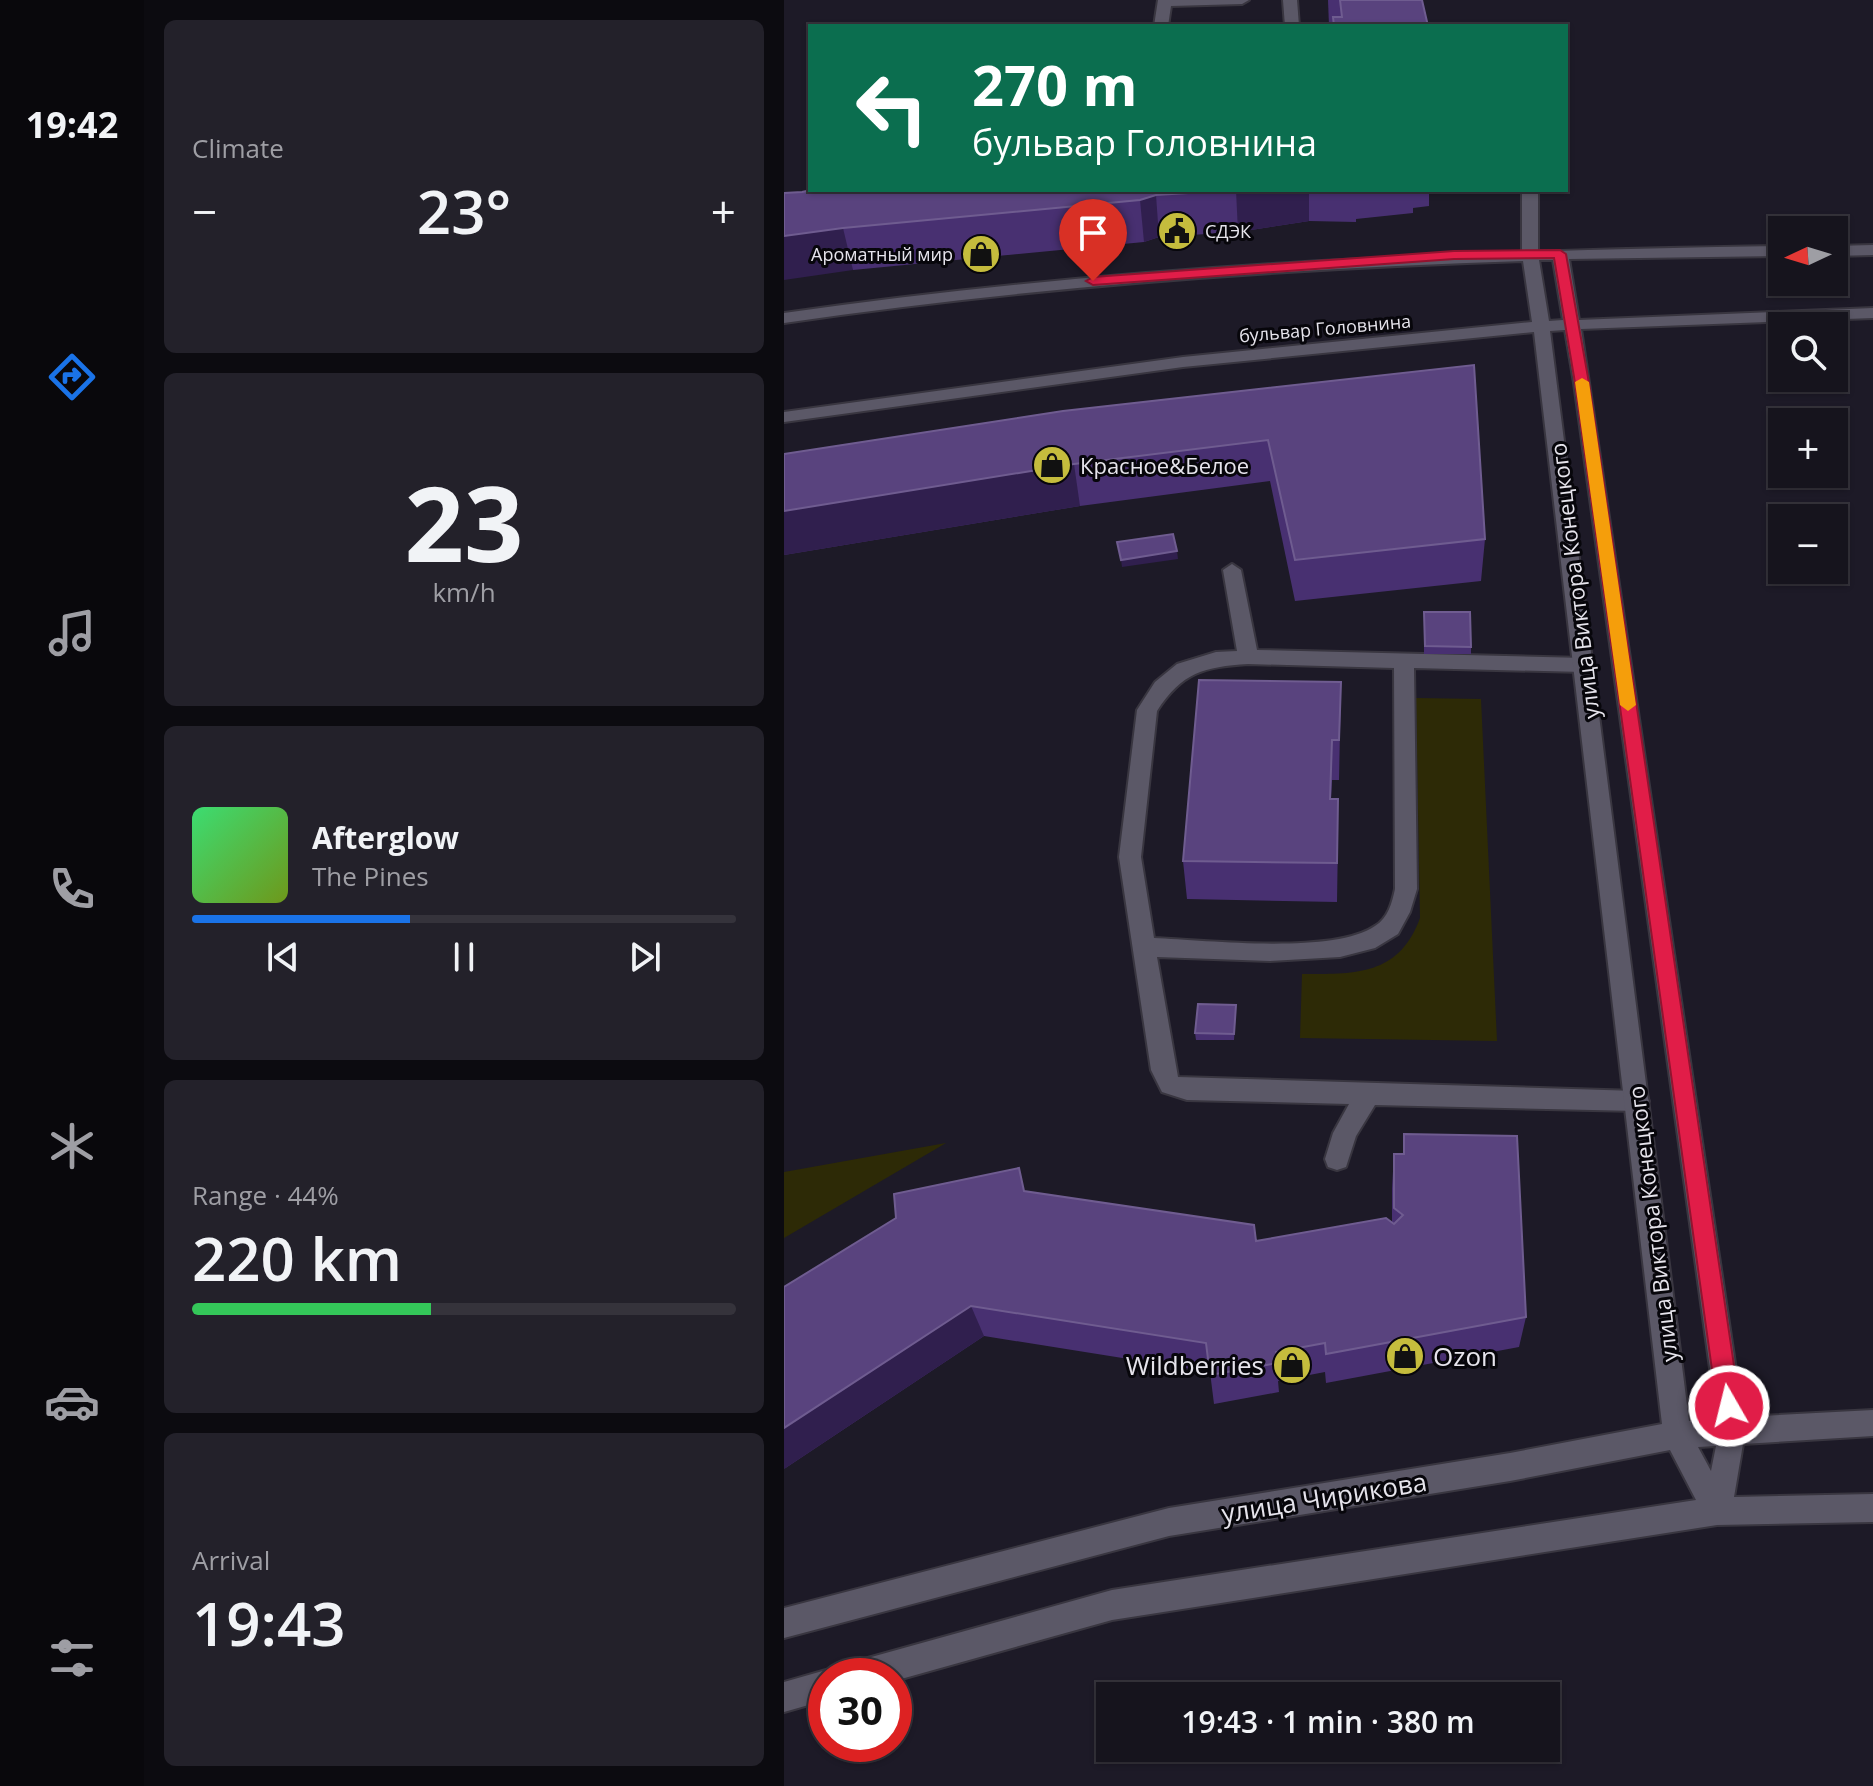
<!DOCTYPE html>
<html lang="en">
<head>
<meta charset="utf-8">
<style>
	body { margin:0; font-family:"Open Sans",sans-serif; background:#23212a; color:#f1f3f6; height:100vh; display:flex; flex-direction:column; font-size:30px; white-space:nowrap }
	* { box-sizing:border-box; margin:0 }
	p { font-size:26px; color:#9e9ea4 }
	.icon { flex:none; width:44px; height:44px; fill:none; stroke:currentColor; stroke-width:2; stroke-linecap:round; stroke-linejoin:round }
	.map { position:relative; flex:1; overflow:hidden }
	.sheet { display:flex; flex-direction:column; gap:20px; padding:20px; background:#0c0b10; width:640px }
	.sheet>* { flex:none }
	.guide { position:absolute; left:24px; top:24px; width:760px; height:168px; border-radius:0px; box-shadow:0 2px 6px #0004,0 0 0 2px #35333b; background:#0b6e4f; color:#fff; overflow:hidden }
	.needle { width:52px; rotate:266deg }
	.controls { position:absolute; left:984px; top:216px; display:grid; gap:16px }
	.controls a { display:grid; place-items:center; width:80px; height:80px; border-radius:0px; background:#16141d; box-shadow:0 2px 6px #0004,0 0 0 2px #35333b; font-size:40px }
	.speed { position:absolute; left:24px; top:1658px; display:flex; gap:16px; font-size:40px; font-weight:700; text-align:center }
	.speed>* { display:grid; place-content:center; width:104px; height:104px; border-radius:50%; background:#16141d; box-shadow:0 2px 6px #0004,0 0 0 2px #35333b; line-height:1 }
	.speed .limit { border:12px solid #d22; background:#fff; color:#111 }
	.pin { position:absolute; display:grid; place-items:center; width:68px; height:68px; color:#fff; margin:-82px -34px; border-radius:50% 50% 50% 0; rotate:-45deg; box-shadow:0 0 8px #0007 }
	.pin .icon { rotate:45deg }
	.me { position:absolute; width:88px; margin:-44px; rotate:352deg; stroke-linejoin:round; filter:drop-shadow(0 0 6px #0008) }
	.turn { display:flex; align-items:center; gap:28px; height:168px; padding:0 32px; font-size:36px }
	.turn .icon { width:104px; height:104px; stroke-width:2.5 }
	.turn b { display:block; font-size:56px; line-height:68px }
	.big { font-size:60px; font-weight:600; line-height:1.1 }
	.sheet .widget { flex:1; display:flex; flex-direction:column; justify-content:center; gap:12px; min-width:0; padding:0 28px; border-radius:12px; background:#23212a }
	.sheet .dial { align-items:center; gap:0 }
	.dial b { font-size:104px; line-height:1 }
	.song { display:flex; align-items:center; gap:24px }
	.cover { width:96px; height:96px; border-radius:12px; background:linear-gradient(135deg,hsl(140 70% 55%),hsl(80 70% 35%)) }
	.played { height:8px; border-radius:4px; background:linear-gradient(90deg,#1a73e8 40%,#35333b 40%) }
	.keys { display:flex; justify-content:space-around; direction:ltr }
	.heat { display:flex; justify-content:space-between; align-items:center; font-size:44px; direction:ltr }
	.charge { height:12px; border-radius:6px; background:linear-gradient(90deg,#34c759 44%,#35333b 0) }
	.trip { position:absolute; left:312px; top:1682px; width:464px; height:80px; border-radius:0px; background:#16141d; box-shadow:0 2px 6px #0004,0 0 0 2px #35333b; font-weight:600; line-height:80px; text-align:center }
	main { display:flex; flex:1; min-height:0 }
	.tabs { display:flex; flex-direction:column; width:144px; justify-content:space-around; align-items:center; background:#09080c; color:#9e9ea4 }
	.tabs .icon { width:56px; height:56px }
	.tabs .active { color:#1a73e8 }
	.tabs b { font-size:36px; color:#f1f3f6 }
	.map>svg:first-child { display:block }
	.green { fill:#2d2a06 }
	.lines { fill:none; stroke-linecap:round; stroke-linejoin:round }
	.service-casing { stroke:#393640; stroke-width:4 }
	.minor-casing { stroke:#393640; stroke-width:4 }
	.service { fill:#5b5867; fill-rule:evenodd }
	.minor { fill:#5b5867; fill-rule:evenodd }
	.wall { fill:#483071 }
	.shaded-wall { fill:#301f4e }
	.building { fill:#59437e; stroke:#6f5c90; stroke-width:2 }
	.route { fill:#e11d48; stroke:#92132f; stroke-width:2 }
	.slow { fill:#f59e0b }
	.labels { text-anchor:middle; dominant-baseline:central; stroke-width:6; stroke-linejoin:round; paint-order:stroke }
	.far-poi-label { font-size:18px; fill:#e6e4ec; stroke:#07060b; text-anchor:start }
	.far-street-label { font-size:18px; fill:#e6e4ec; stroke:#07060b }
	.poi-label { font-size:22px; fill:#e6e4ec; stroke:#07060b; text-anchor:start }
	.street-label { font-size:22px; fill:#e6e4ec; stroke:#07060b }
	.near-poi-label { font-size:26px; fill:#e6e4ec; stroke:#07060b; text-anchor:start }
	.near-street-label { font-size:26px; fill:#e6e4ec; stroke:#07060b }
</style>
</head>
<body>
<main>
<nav class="tabs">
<b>19:42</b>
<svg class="icon active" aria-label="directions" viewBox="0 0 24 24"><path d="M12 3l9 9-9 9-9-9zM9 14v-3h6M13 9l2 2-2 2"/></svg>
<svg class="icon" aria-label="music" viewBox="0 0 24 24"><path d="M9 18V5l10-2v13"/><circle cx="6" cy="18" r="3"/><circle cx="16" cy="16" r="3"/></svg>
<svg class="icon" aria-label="phone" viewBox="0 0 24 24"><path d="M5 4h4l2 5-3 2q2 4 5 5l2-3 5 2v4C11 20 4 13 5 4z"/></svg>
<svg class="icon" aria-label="climate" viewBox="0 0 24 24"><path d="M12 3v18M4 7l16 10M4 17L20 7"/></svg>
<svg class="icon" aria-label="car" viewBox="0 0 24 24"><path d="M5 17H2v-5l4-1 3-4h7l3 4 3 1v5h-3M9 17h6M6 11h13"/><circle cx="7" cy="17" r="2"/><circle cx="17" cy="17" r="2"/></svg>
<svg class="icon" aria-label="filters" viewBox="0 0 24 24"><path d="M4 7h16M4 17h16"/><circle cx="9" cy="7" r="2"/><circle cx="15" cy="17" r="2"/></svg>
</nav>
<section class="sheet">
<div class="widget"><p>Climate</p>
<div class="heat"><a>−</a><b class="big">23°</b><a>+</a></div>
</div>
<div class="widget dial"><b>23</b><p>km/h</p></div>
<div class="widget">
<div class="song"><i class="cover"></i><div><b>Afterglow</b><p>The Pines</p></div></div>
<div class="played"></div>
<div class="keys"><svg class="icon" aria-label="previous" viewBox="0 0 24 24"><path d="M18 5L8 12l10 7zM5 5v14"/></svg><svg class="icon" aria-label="pause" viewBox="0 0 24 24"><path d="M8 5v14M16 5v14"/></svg><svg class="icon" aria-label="next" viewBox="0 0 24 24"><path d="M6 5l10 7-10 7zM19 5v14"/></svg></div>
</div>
<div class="widget"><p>Range · 44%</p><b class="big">220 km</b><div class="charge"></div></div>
<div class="widget"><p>Arrival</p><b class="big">19:43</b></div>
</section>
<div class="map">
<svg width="1089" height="1786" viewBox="0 0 1089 1786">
	<rect width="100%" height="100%" fill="#1d1a27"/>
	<g class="green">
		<path d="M 632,698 L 697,699 L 713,1041 L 516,1038 L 518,974 C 571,974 615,976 636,918 Z"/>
		<path d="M 162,1143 L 0,1238 L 0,1172 Z"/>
	</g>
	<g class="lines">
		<defs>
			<g id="service">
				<path d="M 374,0 L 465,0 L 458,4 L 387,6 L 384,26 L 370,26 Z"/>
				<path d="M 499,0 L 513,0 L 515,26 L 501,26 Z"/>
				<path d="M 738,190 L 754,190 L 754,254 L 746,259 L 738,254 Z"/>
				<path d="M 448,564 L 457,570 L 473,650 L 800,658 L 810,665 L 800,672 L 630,668 L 633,889 L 626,912 L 614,934 L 591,948 L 556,957 L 486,961 L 373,957 L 394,1077 L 853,1091 L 862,1094 L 865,1101 L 862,1108 L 853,1111 L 591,1105 L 572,1136 L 562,1167 L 553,1170 L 544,1167 L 541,1159 L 549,1133 L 565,1104 L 403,1100 L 378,1092 L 367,1070 L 335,857 L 353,710 L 371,682 L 393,664 L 432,652 L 453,651 L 439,570 ZM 464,664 L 610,668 L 611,889 C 608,903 604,918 591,926 C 549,955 422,940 370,938 L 357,857 L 373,711 C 398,672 420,667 464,664 Z"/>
			</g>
			<g id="minor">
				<path d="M 1089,245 L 1089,255 L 1050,256 L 1050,246 Z"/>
				<path d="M 998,246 L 998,256 L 785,259 L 795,320 L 1089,308 L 1089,318 L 797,329 L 959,1417 L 1089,1410 L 1089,1436 L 959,1444 L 950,1497 L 1089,1494 L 1089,1522 L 933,1525 L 328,1620 L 110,1681 L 110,1676 L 58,1676 L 62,1665 L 73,1661 L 328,1590 L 912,1500 L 886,1450 L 726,1481 L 385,1536 L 0,1638 L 0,1608 L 385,1508 L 726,1453 L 878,1424 L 750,332 L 399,367 L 0,422 L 0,412 L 399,357 L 748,322 L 739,261 C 491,269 246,287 0,323 L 0,313 C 332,265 664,251 998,246 ZM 755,260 L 769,260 L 779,320 L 765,321 ZM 781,330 L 790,383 L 933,1419 L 905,1421 L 766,331 ZM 932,1446 L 927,1471 L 914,1447 Z"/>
				<path d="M 42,1670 L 53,1676 L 42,1676 L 42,1700 L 0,1712 L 0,1682 Z"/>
			</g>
		</defs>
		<use href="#service" class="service-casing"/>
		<use href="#minor" class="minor-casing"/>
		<use href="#service" class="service"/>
		<use href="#minor" class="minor"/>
	</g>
	<g class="wall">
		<path d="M 544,0 L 638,0 L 644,26 L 545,26 Z"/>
		<path d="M 27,190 L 645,190 L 645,206 L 629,208 L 629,213 L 572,219 L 572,222 L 525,221 L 454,232 L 375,237 L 360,242 L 69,270 L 18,192 Z"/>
		<path d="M 690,365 L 701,539 L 697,581 L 511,601 L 486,481 L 296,506 L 0,555 L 0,454 Z"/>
		<path d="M 640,612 L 687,647 L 687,654 L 640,654 Z"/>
		<path d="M 557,682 L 555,780 L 548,780 L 547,799 L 554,838 L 553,902 L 403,899 L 399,861 Z"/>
		<path d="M 452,1011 L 450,1040 L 412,1040 L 411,1033 Z"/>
		<path d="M 620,1134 L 742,1317 L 735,1347 L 542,1383 L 541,1372 L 494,1381 L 495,1392 L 430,1404 L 426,1372 L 200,1336 L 0,1469 L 242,1191 L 472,1241 L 608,1223 L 608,1188 L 610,1154 L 619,1154 Z"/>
	</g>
	<g class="shaded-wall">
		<path d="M 452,190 L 525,190 L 525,221 L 454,232 Z"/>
		<path d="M 372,195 L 375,237 L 360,242 L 356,200 Z"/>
		<path d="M 59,228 L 69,270 L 0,280 L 0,236 Z"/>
		<path d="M 290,464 L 296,506 L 0,555 L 0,511 Z"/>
		<path d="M 393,551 L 394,559 L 338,567 L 337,560 Z"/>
		<path d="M 187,1306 L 200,1336 L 0,1469 L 0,1428 Z"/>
	</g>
	<g class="building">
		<path d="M 556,0 L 638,0 L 644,26 L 550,26 L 549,17 L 558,17 Z"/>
		<path d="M 27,190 L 453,190 L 372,195 L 356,200 L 59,228 L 0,236 L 0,193 L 18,192 Z"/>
		<path d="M 690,365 L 701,539 L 511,560 L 484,440 L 290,464 L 0,511 L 0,454 L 279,411 Z"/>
		<path d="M 389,534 L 393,551 L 337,560 L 333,542 Z"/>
		<path d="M 640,612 L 686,612 L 687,647 L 641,646 Z"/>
		<path d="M 415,680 L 557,682 L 555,740 L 548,740 L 546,799 L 554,799 L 553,863 L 399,861 Z"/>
		<path d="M 414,1004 L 452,1005 L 450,1034 L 411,1033 Z"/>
		<path d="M 620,1134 L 733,1136 L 742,1317 L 542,1354 L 541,1343 L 492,1352 L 493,1363 L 426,1375 L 422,1343 L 187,1306 L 0,1428 L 0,1287 L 112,1218 L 110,1194 L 235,1168 L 240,1191 L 470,1225 L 472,1241 L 602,1218 L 610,1224 L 619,1215 L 610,1208 L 610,1154 L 620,1154 Z"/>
	</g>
	<path class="route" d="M 776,250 L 782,254 L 805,383 L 956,1406 L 953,1414 L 945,1417 L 937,1414 L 933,1406 L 791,383 L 770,258 L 670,259 L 309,285 L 302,281 L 309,277 L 670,251 Z"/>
	<path class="slow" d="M 798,378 L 805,382 L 852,705 L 844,711 L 836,705 L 791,382 Z"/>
	<defs>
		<symbol id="civic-disc" viewBox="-11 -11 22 22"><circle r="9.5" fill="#c5bc3d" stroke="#07060b"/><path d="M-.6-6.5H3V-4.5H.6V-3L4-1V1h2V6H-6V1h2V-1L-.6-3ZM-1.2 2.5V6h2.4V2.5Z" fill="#111"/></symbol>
		<symbol id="shop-disc" viewBox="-11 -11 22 22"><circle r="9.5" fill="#c5bc3d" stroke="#07060b"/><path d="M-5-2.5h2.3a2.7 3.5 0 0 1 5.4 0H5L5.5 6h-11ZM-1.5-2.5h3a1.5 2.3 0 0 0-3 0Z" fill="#111"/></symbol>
	</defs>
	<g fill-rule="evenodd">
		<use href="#civic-disc" x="371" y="209" width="44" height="44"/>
		<use href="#shop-disc" x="175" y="232" width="44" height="44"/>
		<use href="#shop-disc" x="246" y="443" width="44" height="44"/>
		<use href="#shop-disc" x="599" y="1334" width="44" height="44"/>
		<use href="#shop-disc" x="486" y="1343" width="44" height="44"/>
	</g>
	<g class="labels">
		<g class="far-poi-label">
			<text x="421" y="231">СДЭК</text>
			<text x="169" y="254" text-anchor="end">Ароматный мир</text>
		</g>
		<g class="far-street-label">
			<text transform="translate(541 328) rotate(-5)">бульвар Головнина</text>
		</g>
		<g class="poi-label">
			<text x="296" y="465">Красное&amp;Белое</text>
		</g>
		<g class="street-label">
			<text transform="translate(790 581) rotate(-97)">улица Виктора Конецкого</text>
			<text transform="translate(868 1224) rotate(-97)">улица Виктора Конецкого</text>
		</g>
		<g class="near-poi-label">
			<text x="649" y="1356">Ozon</text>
			<text x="480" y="1365" text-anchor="end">Wildberries</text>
		</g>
		<g class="near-street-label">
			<text transform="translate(540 1497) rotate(-9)">улица Чирикова</text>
		</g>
	</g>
</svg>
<div class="controls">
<a><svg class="needle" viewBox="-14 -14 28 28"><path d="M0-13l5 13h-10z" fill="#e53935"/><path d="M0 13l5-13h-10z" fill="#9e9ea4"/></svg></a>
<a><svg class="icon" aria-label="search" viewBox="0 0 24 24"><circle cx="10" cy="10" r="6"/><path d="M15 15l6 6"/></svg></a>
<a>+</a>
<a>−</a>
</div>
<div class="speed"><div class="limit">30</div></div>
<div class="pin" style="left:309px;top:281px;background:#d93025"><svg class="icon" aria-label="arrive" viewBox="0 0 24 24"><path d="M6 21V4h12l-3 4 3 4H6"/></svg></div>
<svg class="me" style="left:945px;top:1406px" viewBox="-20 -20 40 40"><circle r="17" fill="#e11d48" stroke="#fff" stroke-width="3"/><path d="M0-11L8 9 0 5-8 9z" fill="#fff"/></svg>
<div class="trip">19:43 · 1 min · 380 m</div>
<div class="guide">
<div class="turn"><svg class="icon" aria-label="left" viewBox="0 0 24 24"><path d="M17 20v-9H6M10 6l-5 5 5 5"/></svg><div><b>270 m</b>бульвар Головнина</div></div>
</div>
</div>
</main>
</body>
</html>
